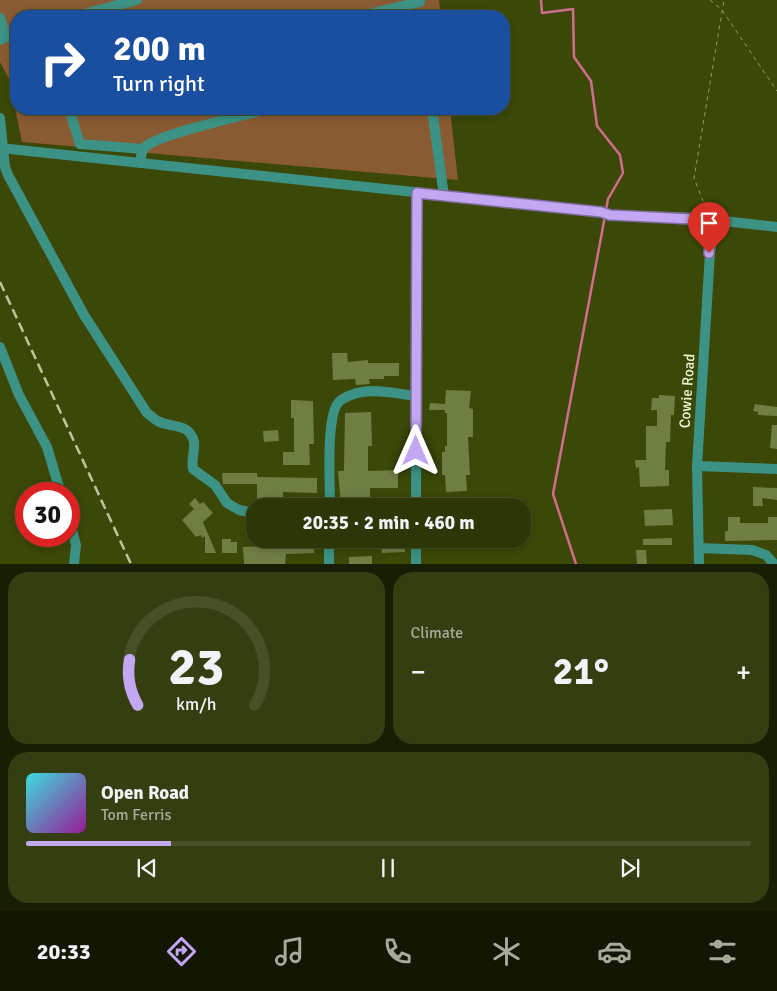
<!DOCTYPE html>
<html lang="en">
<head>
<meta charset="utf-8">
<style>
	body { margin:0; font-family:Signika,sans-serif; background:#343e10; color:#f1f3f6; height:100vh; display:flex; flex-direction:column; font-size:19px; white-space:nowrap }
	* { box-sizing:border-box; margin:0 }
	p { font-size:16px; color:#a6ab9b }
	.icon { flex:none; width:28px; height:28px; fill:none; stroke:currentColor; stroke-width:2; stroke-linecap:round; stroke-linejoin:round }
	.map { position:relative; height:564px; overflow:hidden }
	.panel { display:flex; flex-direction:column; gap:8px; padding:8px; background:#181e03; flex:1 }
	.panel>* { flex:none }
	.top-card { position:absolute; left:10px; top:10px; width:500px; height:105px; border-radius:20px; box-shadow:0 2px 8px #0003,0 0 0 1px #485028; background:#1a4fa0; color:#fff; overflow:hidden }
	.speed { position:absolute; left:15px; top:482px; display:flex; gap:10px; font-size:25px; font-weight:700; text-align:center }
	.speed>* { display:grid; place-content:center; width:65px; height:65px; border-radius:50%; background:#2c3606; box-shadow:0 2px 8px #0003,0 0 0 1px #485028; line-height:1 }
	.speed .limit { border:8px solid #d22; background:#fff; color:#111 }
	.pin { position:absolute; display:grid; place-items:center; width:42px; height:42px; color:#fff; margin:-51px -21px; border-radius:50% 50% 50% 0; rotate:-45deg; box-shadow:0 0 5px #0007 }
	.pin .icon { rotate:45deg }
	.me { position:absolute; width:55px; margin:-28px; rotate:0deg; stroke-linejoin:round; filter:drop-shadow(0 0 4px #0008) }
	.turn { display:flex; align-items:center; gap:18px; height:105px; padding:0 20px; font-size:22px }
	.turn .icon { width:65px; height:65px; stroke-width:2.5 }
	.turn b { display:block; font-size:35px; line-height:42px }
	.big { font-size:38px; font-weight:700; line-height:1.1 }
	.panel .tile { flex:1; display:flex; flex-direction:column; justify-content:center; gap:8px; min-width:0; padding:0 18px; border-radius:20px; background:#343e10 }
	.panel .dial { align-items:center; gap:0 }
	.dial svg { height:130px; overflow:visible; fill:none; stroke:#485028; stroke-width:7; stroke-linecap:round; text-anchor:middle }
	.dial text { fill:#f1f3f6; stroke:none }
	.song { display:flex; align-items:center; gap:15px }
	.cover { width:60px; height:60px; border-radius:8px; background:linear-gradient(135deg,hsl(180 70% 55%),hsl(300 70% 35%)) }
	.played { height:5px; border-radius:2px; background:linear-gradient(90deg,#c3a7f2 20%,#485028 20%) }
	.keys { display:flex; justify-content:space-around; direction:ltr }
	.heat { display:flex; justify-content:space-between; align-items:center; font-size:28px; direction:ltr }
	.panel .tiles { flex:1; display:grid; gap:8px; grid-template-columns:1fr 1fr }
	.tile:last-child { grid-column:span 2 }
	.trip { position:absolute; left:246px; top:498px; width:285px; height:50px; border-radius:20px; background:#2c3606; box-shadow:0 2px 8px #0003,0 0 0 1px #485028; font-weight:700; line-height:50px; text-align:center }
	.tabs { display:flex; height:80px; justify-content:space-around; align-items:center; background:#121602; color:#a6ab9b }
	.tabs .icon { width:35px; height:35px }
	.tabs .active { color:#c3a7f2 }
	.tabs b { font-size:22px; color:#f1f3f6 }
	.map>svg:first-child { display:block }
	.green { fill:#895b33 }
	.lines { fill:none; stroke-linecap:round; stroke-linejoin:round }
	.stream { stroke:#d06c8c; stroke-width:2.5 }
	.building { fill:#6f7e43 }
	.path { stroke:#909c6b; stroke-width:1; stroke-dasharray:4 4; stroke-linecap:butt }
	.minor { stroke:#3c9284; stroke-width:10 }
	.tertiary { stroke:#3c9284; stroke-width:10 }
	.rail { stroke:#bcc69e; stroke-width:2.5; stroke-dasharray:10 5; stroke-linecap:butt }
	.route-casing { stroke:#7f6d9d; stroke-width:12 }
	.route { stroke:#c3a7f2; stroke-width:9 }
	.labels { text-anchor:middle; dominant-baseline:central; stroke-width:5; stroke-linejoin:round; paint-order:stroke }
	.street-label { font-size:15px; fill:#edf7d7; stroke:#3b4808 }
</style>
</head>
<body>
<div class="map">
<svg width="777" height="564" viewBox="0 0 777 564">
	<rect width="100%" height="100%" fill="#3b4808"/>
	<path class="green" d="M 0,0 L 439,0 L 441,16 L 16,16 L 16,109 L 450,109 L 458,180 L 22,142 L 9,79 L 0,62 Z"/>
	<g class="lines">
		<g class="stream">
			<path d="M 541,0 L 542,13 L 573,9 L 574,57 L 591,81 L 597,126 L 620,155 L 623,173 L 608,199 L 606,210"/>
			<path d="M 576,564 L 553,494 L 605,216"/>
		</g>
	</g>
	<g class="building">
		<path d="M 332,353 L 347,353 L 348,362 L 368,360 L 368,363 L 399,363 L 399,376 L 384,376 L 384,379 L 369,379 L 370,384 L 356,385 L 355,379 L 333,380 Z"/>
		<path d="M 446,390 L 471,391 L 469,408 L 473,409 L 473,437 L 468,437 L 470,475 L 466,475 L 467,491 L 446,492 L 445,475 L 442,475 L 442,452 L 445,452 L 445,446 L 447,446 L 447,413 L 445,413 L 445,410 L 429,410 L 430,403 L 445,404 Z"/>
		<path d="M 659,395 L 675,396 L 674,415 L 671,415 L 670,442 L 666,442 L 665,470 L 669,470 L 669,486 L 640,487 L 639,467 L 636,468 L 635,460 L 646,460 L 646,426 L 657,426 L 657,410 L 651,410 L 652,398 L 659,398 Z"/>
		<path d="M 291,400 L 313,401 L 314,444 L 309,444 L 310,465 L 283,465 L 283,452 L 294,452 L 294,418 L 291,418 Z"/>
		<path d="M 755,404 L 777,407 L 777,416 L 758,415 L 758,412 L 753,411 Z"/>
		<path d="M 371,412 L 372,446 L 368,446 L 368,471 L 398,470 L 398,488 L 370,488 L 370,506 L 341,506 L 338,471 L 344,471 L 345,413 Z"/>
		<path d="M 772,425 L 777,425 L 777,449 L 770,448 Z"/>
		<path d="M 278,430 L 279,441 L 264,442 L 263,431 Z"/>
		<path d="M 222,473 L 257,473 L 257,477 L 317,478 L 317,493 L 283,492 L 283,500 L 257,501 L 257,484 L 223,484 Z"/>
		<path d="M 753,487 L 777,488 L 777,500 L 762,498 L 763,506 L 753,506 Z"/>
		<path d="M 195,498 L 200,504 L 203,502 L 213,513 L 203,522 L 216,553 L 205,553 L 205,536 L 202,538 L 201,535 L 196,537 L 182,520 L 194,509 L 189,504 Z"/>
		<path d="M 672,509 L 673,525 L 645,526 L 644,510 Z"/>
		<path d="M 728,517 L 740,517 L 740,523 L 768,523 L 768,517 L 777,517 L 777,540 L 725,541 L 725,531 L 728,531 Z"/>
		<path d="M 672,538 L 672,545 L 643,545 L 643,539 Z"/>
		<path d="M 222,539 L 231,539 L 231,542 L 237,542 L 237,553 L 222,553 Z"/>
		<path d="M 270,539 L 314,539 L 314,553 L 286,554 L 285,564 L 244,564 L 243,547 L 270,546 Z"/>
		<path d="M 381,539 L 405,539 L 405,552 L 382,553 Z"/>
		<path d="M 636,550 L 646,550 L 647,564 L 637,564 Z"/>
		<path d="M 372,556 L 372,564 L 349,564 L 349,557 Z"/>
	</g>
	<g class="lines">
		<g class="path">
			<path d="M 710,0 L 722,10 L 777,91"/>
			<path d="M 698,208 L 703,201 L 694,178 L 724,0"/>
		</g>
		<g class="minor">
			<path d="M 76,16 L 137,0"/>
			<path d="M 360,16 L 420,2"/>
			<path d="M 0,18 L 6,36"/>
			<path d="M 0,40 L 16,33"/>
			<path d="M 69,109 L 80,144 L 143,149"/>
			<path d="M 432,109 L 444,196"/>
			<path d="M 3,148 L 5,167 L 8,175 L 84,315 L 147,413 C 150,415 153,418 156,420 C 169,429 189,421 194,442 C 195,451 191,460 193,469 L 215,485 L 227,503 L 239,510 L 255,513"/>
			<path d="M 140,163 C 141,158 141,152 144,148 C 157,134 246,115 269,109"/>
			<path d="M 0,347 L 19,395 L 47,447 L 61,494"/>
			<path d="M 697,466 L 777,469"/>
			<path d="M 330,506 C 330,485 326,418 338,403 C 343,397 355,393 362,392 C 380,389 399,394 416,396"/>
			<path d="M 416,506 L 417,193"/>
			<path d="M 69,519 L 76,545 L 74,564"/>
			<path d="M 699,548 L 752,550 L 766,555 L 774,564"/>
			<path d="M 329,564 L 329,539"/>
			<path d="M 416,564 L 416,539"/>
			<path d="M 699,564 L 697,466 L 712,220"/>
		</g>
		<g class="tertiary">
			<path d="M 0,118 L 3,148"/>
			<path d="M 0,148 L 601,212 L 610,215 L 696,218 L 777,227"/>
		</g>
		<path class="rail" d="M 0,282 L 131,564"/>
	</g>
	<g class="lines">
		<defs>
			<path id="route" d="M 416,451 L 417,193 L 601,212 L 610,215 L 712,220 L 709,253"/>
		</defs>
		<use href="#route" class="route-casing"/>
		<use href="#route" class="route"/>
	</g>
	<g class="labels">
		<g class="street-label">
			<text transform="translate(687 391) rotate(-86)">Cowie Road</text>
		</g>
	</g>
</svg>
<div class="speed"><div class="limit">30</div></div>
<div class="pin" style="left:709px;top:253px;background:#d93025"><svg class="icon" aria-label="arrive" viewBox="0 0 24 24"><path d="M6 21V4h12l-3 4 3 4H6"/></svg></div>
<svg class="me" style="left:416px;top:451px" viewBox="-20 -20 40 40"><path d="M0-17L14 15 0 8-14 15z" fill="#c3a7f2" stroke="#fff" stroke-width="4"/></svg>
<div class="trip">20:35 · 2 min · 460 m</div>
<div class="top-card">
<div class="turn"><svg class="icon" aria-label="right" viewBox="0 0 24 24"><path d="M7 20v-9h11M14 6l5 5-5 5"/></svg><div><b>200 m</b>Turn right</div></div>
</div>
</div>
<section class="panel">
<div class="tiles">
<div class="tile dial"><svg viewBox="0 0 100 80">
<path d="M14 69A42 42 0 1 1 86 69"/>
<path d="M14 69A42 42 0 0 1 9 41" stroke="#c3a7f2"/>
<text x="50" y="56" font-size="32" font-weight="700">23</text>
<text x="50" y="72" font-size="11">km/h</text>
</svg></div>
<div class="tile"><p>Climate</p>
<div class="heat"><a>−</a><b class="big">21°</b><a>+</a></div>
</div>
<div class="tile">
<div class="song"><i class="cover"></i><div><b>Open Road</b><p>Tom Ferris</p></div></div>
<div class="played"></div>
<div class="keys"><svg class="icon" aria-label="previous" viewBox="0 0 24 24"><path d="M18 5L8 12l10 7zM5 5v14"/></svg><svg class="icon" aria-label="pause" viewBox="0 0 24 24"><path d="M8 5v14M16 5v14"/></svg><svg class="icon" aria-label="next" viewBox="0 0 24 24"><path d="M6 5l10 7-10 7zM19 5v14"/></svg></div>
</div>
</div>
</section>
<nav class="tabs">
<b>20:33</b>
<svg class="icon active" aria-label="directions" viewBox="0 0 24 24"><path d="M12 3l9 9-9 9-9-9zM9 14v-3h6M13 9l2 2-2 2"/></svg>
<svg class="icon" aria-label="music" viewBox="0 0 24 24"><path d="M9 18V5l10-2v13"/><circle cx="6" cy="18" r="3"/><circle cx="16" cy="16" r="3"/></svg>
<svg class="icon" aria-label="phone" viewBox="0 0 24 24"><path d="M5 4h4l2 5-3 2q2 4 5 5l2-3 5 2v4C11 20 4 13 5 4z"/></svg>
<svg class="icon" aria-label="climate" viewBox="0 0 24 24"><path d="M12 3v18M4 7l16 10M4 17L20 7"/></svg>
<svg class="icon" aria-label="car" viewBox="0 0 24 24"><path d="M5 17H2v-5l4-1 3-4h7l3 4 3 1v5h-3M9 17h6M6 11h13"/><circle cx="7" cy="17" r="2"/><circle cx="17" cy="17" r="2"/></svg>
<svg class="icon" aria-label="filters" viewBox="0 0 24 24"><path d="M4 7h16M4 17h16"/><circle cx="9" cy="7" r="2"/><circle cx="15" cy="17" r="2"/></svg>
</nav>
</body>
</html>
